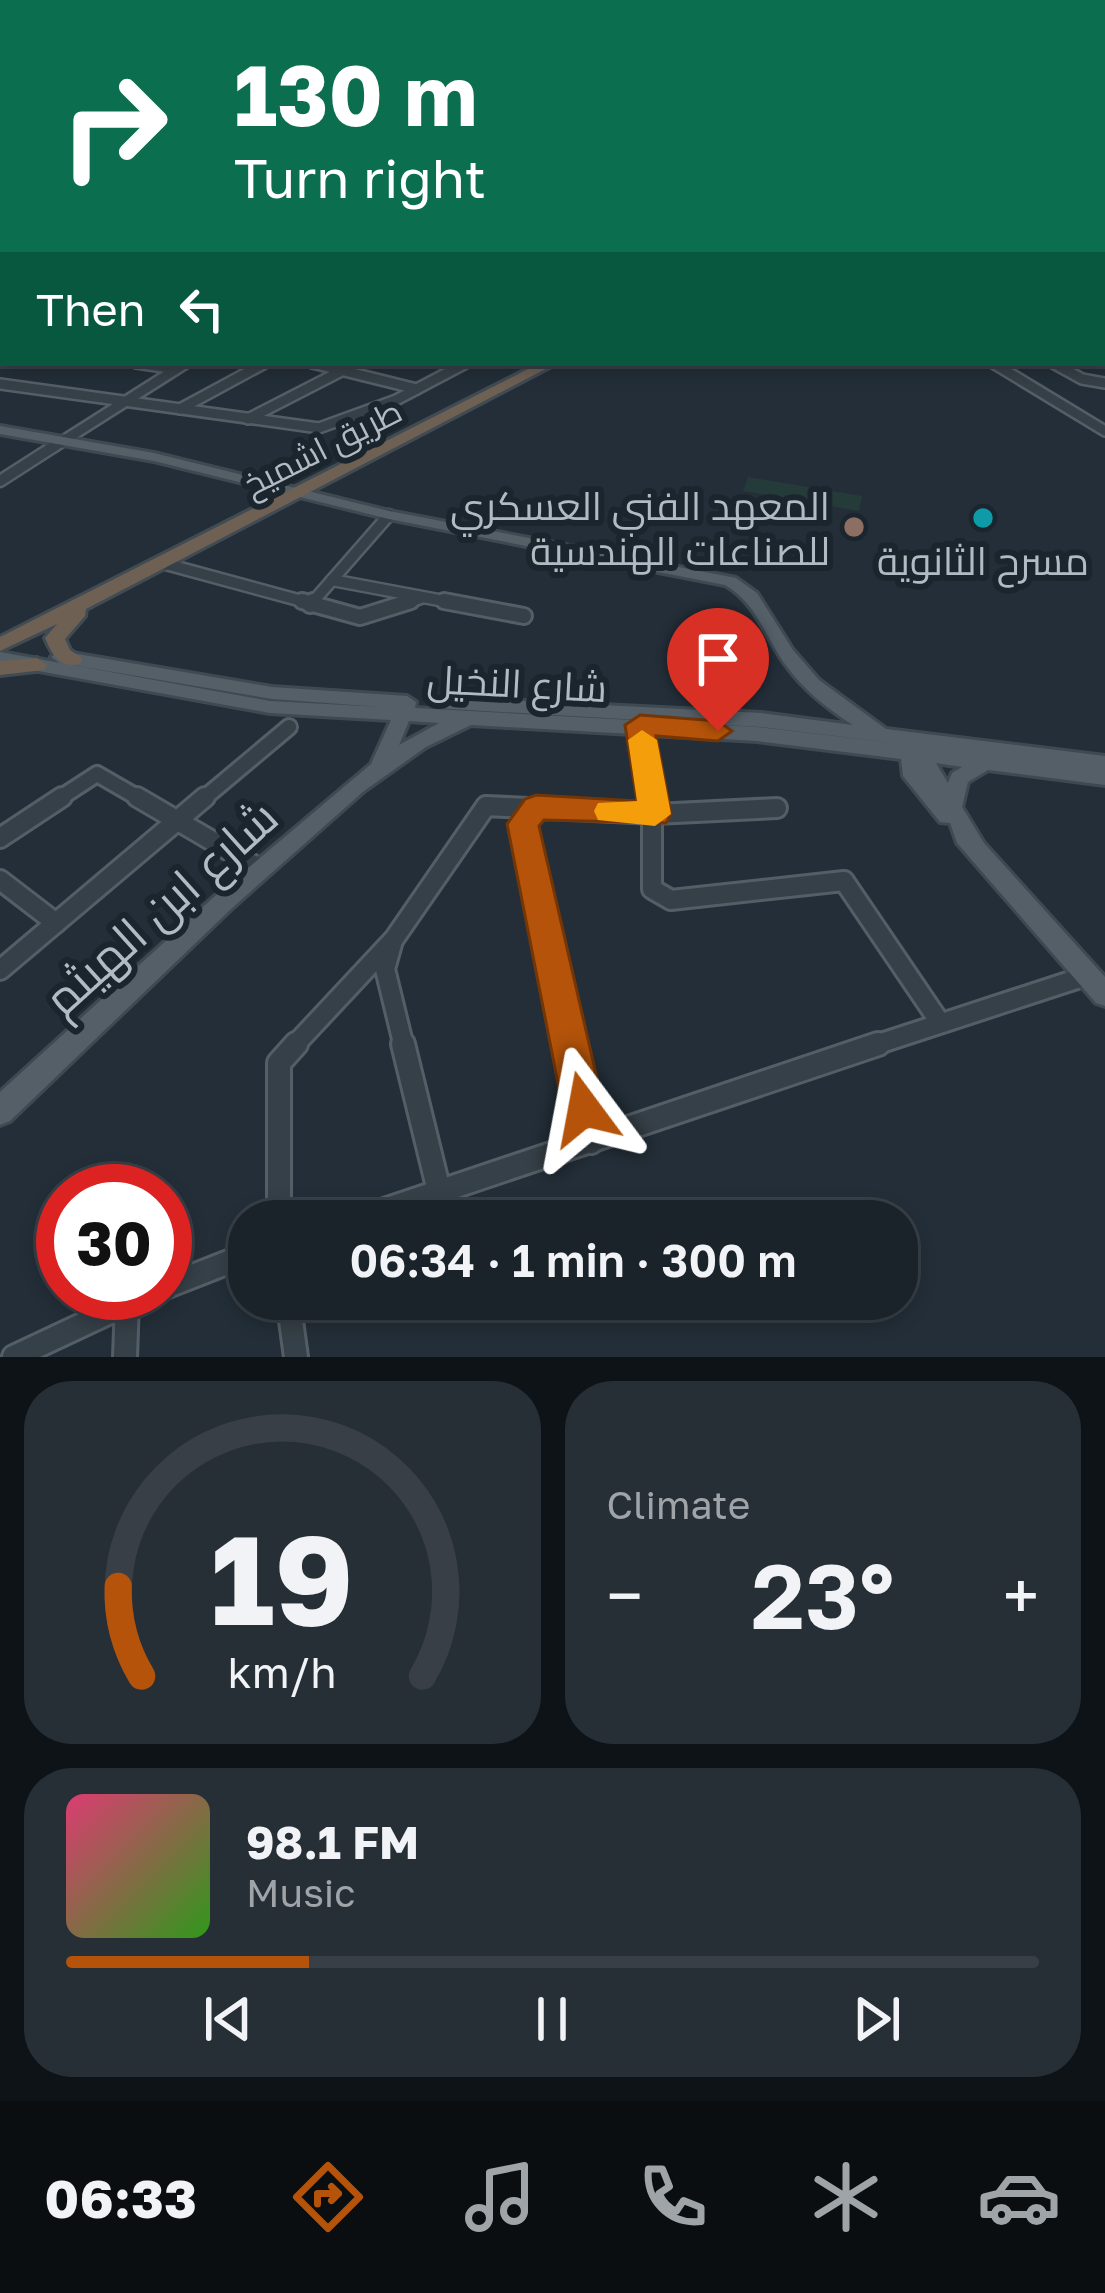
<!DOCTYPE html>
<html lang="en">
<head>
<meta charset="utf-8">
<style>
	body { margin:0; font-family:"Golos Text",Cairo,sans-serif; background:#272f36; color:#f1f3f6; height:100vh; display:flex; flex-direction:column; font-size:45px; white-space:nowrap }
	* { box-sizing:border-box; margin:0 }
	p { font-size:39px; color:#9fa4a8 }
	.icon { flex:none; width:66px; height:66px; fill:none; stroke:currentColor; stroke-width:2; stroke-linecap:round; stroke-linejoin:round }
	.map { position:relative; height:1357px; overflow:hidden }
	.sheet { display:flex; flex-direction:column; gap:24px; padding:24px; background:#0e1317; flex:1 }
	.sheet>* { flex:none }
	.guide { position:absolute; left:0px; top:0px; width:1107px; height:366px; box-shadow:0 6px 18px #0003,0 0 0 3px #383f47; background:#0b6e4f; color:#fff; overflow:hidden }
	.speed { position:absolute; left:36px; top:1164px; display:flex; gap:24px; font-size:60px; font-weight:700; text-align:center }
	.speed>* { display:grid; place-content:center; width:156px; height:156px; border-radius:50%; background:#1a222a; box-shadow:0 6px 18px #0003,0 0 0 3px #383f47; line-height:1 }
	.speed .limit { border:18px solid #d22; background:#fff; color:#111 }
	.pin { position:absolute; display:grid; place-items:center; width:102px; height:102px; color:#fff; margin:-123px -51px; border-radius:50% 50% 50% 0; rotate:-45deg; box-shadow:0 0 12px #0007 }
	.pin .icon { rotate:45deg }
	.me { position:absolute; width:132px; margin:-66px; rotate:347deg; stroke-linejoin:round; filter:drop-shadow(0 0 9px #0008) }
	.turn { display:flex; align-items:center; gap:42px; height:252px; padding:0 36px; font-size:54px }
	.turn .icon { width:156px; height:156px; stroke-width:2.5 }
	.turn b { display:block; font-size:84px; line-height:102px }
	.then { display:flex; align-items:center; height:114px; padding:0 36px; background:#0003; gap:24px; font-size:45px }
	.big { font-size:90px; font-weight:600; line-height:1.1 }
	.sheet .tile { flex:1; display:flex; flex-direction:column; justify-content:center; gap:18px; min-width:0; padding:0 42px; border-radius:48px; background:#272f36 }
	.sheet .dial { align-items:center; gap:0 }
	.dial svg { height:312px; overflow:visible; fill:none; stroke:#383f47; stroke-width:7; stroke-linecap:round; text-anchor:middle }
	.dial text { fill:#f1f3f6; stroke:none }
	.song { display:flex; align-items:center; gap:36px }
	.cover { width:144px; height:144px; border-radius:18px; background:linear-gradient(135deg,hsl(340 70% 55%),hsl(110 70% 35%)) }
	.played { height:12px; border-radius:6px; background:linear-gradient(90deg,#b45309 25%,#383f47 25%) }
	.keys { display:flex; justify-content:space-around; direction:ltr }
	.heat { display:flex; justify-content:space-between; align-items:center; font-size:66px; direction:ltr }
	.sheet .tiles { flex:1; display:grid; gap:24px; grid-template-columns:1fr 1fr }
	.tile:last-child { grid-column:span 2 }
	.trip { position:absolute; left:228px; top:1200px; width:690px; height:120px; border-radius:48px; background:#1a222a; box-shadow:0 6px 18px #0003,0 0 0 3px #383f47; font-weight:600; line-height:120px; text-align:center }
	.dock { display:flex; height:192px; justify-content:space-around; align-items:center; background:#0a0e11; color:#9fa4a8 }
	.dock .icon { width:84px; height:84px }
	.dock .current { color:#b45309 }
	.dock b { font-size:54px; color:#f1f3f6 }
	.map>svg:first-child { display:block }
	.green { fill:#253b3a }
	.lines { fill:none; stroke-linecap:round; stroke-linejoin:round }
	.minor-far4-casing { stroke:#545e66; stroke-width:14 }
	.minor-far3-casing { stroke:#545e66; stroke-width:15 }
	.minor-far2-casing { stroke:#545e66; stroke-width:20 }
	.minor-far1-casing { stroke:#545e66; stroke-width:24 }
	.minor-casing { stroke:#545e66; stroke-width:28 }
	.major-casing { stroke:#3f4951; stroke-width:6 }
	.highway-casing { stroke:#414b53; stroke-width:6 }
	.minor-far4 { stroke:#364048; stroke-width:9 }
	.minor-far3 { stroke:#364048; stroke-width:10 }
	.minor-far2 { stroke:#364048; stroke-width:14 }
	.minor-far1 { stroke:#364048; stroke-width:18 }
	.minor { stroke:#364048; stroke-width:22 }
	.major { fill:#545f68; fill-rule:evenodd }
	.highway { fill:#6e6053; fill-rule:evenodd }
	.route { fill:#b45309; stroke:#753606; stroke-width:3 }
	.slow { fill:#f59e0b }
	.culture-dot { fill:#0f9aa8; stroke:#1b252d; stroke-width:4.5 }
	.education-dot { fill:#8d6e63; stroke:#1b252d; stroke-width:4.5 }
	.labels { text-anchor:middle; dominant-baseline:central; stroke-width:12; stroke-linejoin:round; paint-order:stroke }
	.far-street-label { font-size:33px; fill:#b1bbc4; stroke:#1b252d }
	.poi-label { font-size:39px; fill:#b1bbc4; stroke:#1b252d; text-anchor:end }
	.street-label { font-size:39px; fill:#b1bbc4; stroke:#1b252d }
	.near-street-label { font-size:48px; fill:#b1bbc4; stroke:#1b252d }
</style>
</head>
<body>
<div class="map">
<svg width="1105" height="1357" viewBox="0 0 1105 1357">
	<rect width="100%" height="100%" fill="#232e38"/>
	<path class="green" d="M 748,477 L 862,496 L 859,511 L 743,491 Z"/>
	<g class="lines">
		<defs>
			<g id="minor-far4">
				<path d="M 136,363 L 176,369"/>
				<path d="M 312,363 L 417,389"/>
				<path d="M 993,363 L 1105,431"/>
				<path d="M 1053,363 L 1082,379 L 1105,383"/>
				<path d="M 0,384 L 319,428 L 396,400 L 466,363"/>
				<path d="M 180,409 L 265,363"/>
				<path d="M 248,419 L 357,363"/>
				<path d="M 52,448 L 186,363"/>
			</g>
			<g id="minor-far3">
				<path d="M 0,481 L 56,445"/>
				<path d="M 162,563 L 313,604"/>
				<path d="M 332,580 L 460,604"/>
				<path d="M 311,604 L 389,515"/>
				<path d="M 402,604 L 421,598"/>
			</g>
			<g id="minor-far2">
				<path d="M 302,601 L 360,617 L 411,601"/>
				<path d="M 444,601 L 524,616"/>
				<path d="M 310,605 L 313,601"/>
				<path d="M 640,725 L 653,800"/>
				<path d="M 57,800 L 97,774 L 142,800"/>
				<path d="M 202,800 L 289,727"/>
			</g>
			<g id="minor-far1">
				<path d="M 137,797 L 260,869"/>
				<path d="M 652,797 L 652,889 L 671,900 L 844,881 L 939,1021"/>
				<path d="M 536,808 L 523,824 L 571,1047"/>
				<path d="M 0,838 L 62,797"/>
				<path d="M 0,880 L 56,923"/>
				<path d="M 392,944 L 385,969 L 404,1047"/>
				<path d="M 0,970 L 205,797"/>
				<path d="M 293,1047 L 394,939 L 486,806 L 655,814 L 777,808"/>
				<path d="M 869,1047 L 1089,975"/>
			</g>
			<g id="minor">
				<path d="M 403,1044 L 440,1195"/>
				<path d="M 570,1044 L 591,1142"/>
				<path d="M 279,1221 L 279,1063 L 296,1044"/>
				<path d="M 352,1221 L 878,1044"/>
				<path d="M 165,1287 L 249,1254"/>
				<path d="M 288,1299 L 296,1357"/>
				<path d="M 14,1357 L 150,1293"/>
				<path d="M 125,1357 L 127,1302"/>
			</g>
			<path id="major" d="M 0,426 L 154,453 L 389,511 L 736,578 L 757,593 L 793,650 L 819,680 L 886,729 L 1105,756 L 1105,785 L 988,770 L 968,782 L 962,807 L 984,843 L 1105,977 L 1105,1006 L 1096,1003 L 957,843 L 950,823 L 940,822 L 903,776 L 901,759 L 757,741 L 471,725 L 426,747 L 364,791 L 231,909 L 10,1121 L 0,1125 L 0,1092 L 215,896 L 371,764 L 391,720 L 270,713 L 0,664 L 0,652 L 270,701 L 382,707 L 272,699 L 60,663 L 51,657 L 60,651 L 272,687 L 407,696 L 416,702 L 415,708 L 757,727 L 902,744 L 761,727 L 434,708 L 432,703 L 434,698 L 441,697 L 761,713 L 853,725 C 828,709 805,691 788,668 C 766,640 758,604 725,585 L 389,519 L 154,461 L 0,434 ZM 409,721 L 439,723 L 399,745 ZM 936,763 L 962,767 L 952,773 L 948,783 Z"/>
			<g id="highway">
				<rect x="1104" y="167" width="1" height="4"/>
				<path d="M 540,363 L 557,363 L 86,609 L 85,616 L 65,639 L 70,650 L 83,659 L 80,664 C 60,669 52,654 45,638 L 57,624 L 0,651 L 0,637 Z"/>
				<path d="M 37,658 L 47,665 L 44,670 L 0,675 L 0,661 Z"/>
			</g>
		</defs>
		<use href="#minor-far4" class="minor-far4-casing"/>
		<use href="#minor-far3" class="minor-far3-casing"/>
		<use href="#minor-far2" class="minor-far2-casing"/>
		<use href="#minor-far1" class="minor-far1-casing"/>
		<use href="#minor" class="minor-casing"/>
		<use href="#major" class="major-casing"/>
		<use href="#highway" class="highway-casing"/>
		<use href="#minor-far4" class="minor-far4"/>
		<use href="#minor-far3" class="minor-far3"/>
		<use href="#minor-far2" class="minor-far2"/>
		<use href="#minor-far1" class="minor-far1"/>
		<use href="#minor" class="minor"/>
		<use href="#major" class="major"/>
		<use href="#highway" class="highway"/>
	</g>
	<linearGradient id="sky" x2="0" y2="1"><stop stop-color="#13191f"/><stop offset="0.44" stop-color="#3f4c5e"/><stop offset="1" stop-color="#3f4c5e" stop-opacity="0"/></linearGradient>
	<rect width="1105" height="337" fill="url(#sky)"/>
	<path class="route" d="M 640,715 L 718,721 L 732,731 L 718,741 L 656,736 L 671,814 L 666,823 L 544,820 L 539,826 L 604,1109 L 598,1124 L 584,1130 L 569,1124 L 563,1109 L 507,824 L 525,799 L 536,795 L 637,801 L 625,725 Z"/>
	<path class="slow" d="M 642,730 L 657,740 L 671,814 L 655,826 L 598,820 L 594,811 L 598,803 L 637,801 L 628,740 Z"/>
	<circle class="culture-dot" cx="983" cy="518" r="12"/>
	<circle class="education-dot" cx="854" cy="527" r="12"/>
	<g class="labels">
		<g class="far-street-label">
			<text transform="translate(322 447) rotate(-27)">طريق اشميخ</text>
		</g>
		<g class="poi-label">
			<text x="830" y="505">المعهد الفني العسكري<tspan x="830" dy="45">للصناعات الهندسية</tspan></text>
			<text x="983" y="560" text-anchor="middle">مسرح الثانوية</text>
		</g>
		<g class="street-label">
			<text transform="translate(517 683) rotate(3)">شارع النخيل</text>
		</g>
		<g class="near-street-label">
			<text transform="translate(160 907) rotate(-42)">شارع ابن الهيثم</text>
		</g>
	</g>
</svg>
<div class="speed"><div class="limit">30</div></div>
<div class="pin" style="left:718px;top:731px;background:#d93025"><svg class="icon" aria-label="arrive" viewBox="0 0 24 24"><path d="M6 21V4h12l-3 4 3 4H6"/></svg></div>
<svg class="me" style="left:584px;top:1109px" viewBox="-20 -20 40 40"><path d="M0-17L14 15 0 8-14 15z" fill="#b45309" stroke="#fff" stroke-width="4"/></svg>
<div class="trip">06:34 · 1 min · 300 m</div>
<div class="guide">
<div class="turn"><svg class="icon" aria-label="right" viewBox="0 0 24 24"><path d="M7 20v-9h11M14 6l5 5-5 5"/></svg><div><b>130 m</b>Turn right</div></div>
<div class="then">Then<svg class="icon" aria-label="left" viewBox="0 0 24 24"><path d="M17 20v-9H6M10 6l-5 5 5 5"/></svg></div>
</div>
</div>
<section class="sheet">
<div class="tiles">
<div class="tile dial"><svg viewBox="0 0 100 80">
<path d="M14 69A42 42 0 1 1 86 69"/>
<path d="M14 69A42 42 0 0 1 8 46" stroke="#b45309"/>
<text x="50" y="56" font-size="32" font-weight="700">19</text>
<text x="50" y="72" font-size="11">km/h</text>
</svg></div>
<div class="tile"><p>Climate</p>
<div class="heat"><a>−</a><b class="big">23°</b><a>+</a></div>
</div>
<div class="tile">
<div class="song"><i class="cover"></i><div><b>98.1 FM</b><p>Music</p></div></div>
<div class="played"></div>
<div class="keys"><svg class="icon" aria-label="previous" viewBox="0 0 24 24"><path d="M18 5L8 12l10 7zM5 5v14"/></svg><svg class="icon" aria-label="pause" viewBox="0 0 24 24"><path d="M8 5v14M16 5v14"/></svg><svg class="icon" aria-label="next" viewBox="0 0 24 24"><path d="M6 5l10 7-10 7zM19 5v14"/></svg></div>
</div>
</div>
</section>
<nav class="dock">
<b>06:33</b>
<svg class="icon current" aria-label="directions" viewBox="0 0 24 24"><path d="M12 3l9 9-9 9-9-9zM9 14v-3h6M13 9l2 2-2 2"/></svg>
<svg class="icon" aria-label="music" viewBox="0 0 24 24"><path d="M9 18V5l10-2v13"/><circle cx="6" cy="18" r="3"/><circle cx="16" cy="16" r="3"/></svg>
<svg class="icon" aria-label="phone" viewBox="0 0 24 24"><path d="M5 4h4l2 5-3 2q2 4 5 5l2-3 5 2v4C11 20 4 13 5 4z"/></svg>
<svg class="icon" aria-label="climate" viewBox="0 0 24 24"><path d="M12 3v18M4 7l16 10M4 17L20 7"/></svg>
<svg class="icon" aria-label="car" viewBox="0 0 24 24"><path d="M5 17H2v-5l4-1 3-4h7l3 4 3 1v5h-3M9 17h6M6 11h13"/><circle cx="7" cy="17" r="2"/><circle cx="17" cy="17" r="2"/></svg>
</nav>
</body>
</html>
